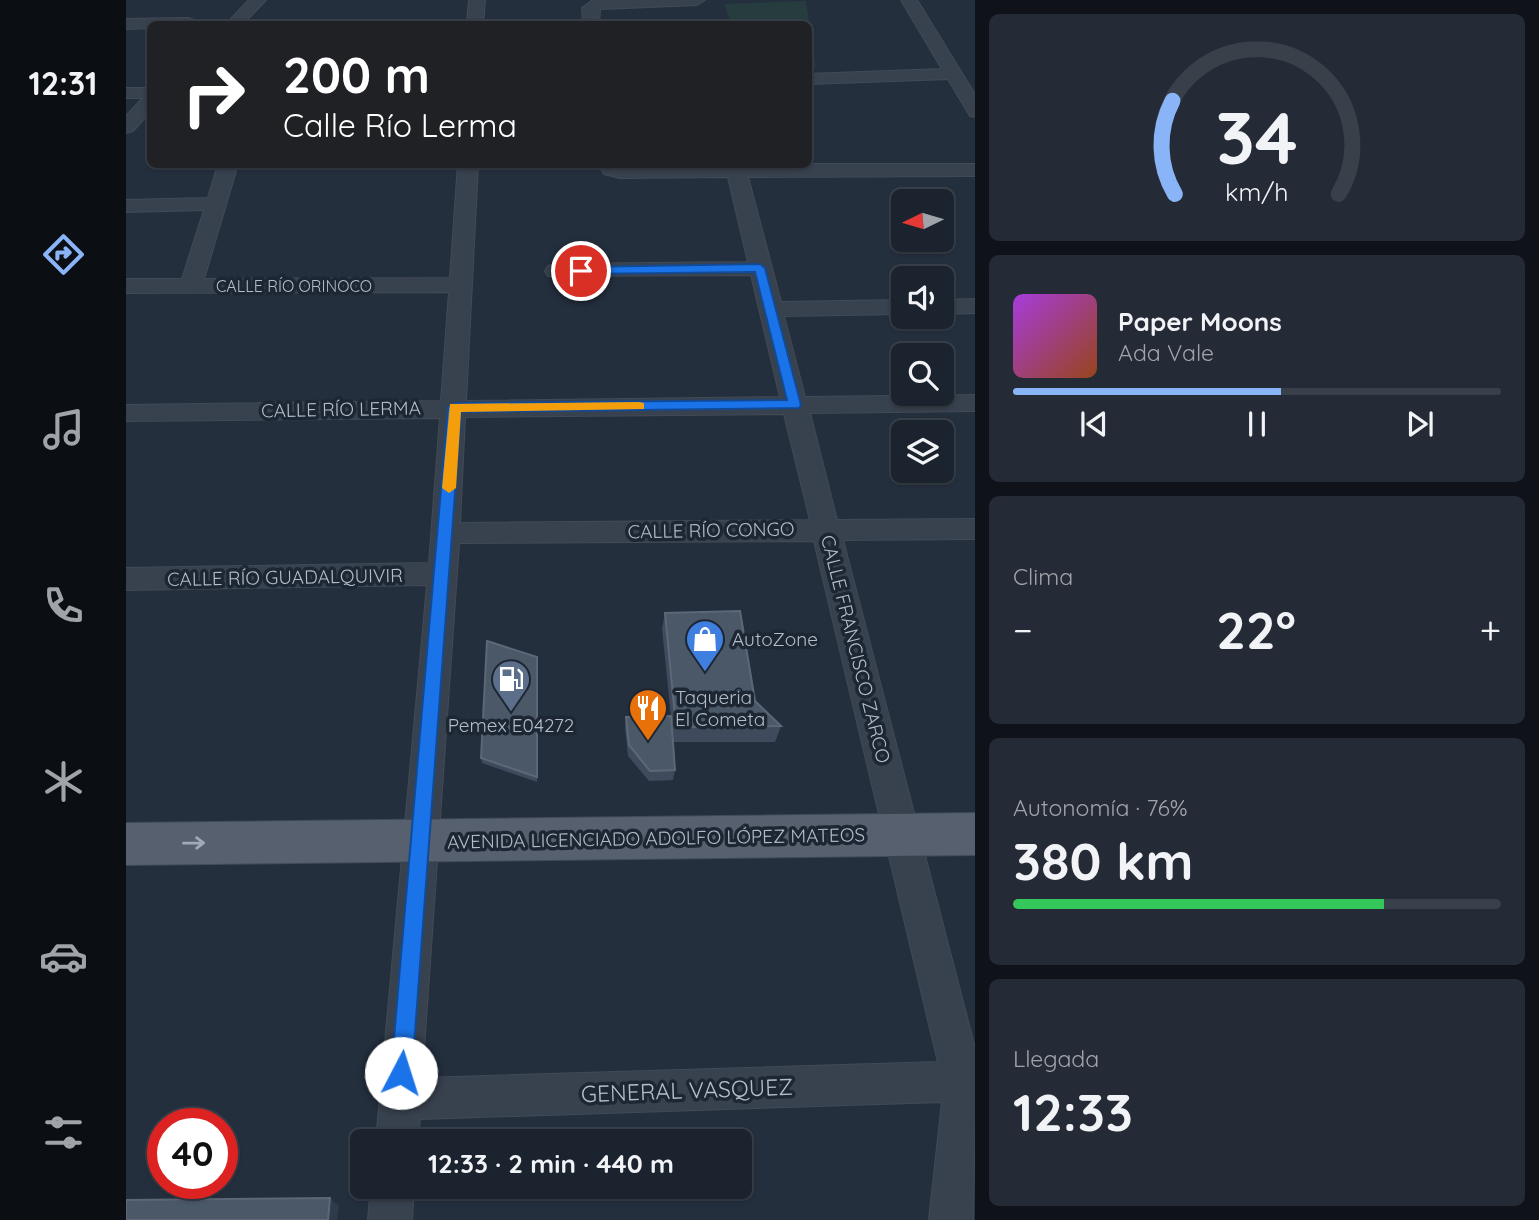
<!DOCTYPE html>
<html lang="es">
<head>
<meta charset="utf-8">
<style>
	body { margin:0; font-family:Quicksand,sans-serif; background:#242b36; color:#f1f3f6; height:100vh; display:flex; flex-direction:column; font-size:26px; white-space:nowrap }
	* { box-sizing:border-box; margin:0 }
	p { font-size:23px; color:#a0a4aa }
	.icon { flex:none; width:38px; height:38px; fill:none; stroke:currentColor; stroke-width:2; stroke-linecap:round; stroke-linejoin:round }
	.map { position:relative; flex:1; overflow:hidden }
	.side { display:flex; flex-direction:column; gap:14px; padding:14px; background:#0f1319; width:564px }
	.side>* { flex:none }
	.hud { position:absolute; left:21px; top:21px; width:665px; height:147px; border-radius:10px; box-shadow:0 2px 5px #0004,0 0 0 2px #39404a; background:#202124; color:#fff; overflow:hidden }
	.needle { width:46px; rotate:265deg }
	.tools { position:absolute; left:765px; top:189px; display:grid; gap:14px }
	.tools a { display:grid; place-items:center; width:63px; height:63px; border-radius:10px; background:#1b232e; box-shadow:0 2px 5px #0004,0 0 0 2px #39404a; font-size:35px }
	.speed { position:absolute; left:21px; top:1108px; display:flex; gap:14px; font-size:35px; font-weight:700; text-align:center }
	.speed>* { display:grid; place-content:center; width:91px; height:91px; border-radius:50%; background:#1b232e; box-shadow:0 2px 5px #0004,0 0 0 2px #39404a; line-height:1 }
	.speed .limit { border:10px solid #d22; background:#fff; color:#111 }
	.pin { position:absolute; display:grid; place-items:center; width:60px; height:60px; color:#fff; margin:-30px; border:4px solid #fff; border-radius:50%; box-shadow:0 2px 7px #0007 }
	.me { position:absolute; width:77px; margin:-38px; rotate:5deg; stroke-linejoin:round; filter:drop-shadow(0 0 5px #0008) }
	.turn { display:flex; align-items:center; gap:24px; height:147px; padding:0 21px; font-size:32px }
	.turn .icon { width:91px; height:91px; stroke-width:2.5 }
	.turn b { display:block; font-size:49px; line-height:60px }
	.big { font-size:52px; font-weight:800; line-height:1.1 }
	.side .card { flex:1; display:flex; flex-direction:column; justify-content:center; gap:10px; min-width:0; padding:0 24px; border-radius:10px; background:#242b36 }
	.side .dial { align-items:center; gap:0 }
	.dial svg { height:182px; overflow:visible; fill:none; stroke:#39404a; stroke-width:7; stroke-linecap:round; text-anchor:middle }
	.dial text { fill:#f1f3f6; stroke:none }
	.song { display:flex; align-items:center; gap:21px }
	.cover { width:84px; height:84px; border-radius:10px; background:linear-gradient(135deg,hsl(280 70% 55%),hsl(20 70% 35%)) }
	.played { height:7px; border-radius:4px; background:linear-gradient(90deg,#8ab4f8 55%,#39404a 55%) }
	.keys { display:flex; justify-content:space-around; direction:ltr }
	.heat { display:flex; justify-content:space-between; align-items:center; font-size:38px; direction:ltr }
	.charge { height:10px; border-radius:5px; background:linear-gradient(90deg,#34c759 76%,#39404a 0) }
	.trip { position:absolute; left:224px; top:1129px; width:402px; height:70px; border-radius:10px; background:#1b232e; box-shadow:0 2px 5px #0004,0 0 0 2px #39404a; font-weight:800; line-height:70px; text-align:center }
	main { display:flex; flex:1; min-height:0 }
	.menu { display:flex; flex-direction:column; width:126px; justify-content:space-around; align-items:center; background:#0b0e12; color:#a0a4aa }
	.menu .icon { width:49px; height:49px }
	.menu .current { color:#8ab4f8 }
	.menu b { font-size:32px; color:#f1f3f6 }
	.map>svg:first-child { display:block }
	.green { fill:#263c3f }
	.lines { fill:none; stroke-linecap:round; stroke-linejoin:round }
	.minor-casing { stroke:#414a57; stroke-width:2 }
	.major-casing { stroke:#414a57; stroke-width:2 }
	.minor { fill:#38414e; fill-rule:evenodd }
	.major { fill:#56606e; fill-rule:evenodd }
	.wall { fill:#3f4b5c }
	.shaded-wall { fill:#2f3b4b }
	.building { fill:#4b5868; stroke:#5c6777; stroke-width:2 }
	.oneway { stroke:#a1aab7 }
	.route { fill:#1a73e8; stroke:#114b97; stroke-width:2 }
	.slow { fill:#f59e0b }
	.labels { text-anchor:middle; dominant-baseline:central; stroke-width:7; stroke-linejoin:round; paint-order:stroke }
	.far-street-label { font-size:16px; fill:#b4bcc9; stroke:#1d2633 }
	.street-label { font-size:19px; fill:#b4bcc9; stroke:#1d2633 }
	.poi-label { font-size:19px; fill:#b4bcc9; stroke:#1d2633; text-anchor:start }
	.near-street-label { font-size:23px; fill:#b4bcc9; stroke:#1d2633 }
</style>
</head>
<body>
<main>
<nav class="menu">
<b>12:31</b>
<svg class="icon current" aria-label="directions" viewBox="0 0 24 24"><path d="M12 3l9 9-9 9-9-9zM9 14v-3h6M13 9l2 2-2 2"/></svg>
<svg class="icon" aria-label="music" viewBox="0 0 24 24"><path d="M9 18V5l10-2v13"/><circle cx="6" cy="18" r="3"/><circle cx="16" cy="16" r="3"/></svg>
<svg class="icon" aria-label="phone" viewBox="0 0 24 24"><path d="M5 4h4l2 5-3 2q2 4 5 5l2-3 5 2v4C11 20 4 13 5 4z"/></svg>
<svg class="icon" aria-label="climate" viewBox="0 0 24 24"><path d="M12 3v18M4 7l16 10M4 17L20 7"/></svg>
<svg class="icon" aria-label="car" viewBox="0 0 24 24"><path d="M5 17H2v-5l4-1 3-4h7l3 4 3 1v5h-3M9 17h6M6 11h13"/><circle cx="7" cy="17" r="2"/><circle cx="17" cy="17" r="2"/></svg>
<svg class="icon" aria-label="filters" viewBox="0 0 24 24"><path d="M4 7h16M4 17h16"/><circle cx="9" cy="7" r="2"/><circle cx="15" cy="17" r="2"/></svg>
</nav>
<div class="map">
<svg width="850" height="1220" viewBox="0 0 850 1220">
	<rect width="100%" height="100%" fill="#242f3e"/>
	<path class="green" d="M 680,1 L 690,68 L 683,69 L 682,24 L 606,24 L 598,4 Z"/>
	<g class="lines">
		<defs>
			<g id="minor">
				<path d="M 123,0 L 140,0 L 117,24 L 100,24 Z"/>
				<path d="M 343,0 L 359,0 L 357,24 L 341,24 Z"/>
				<path d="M 579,0 L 571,5 L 474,9 L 473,24 L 457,24 L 456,8 L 467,0 Z"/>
				<path d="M 775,0 L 791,0 L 850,96 L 850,117 L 844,116 L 822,79 L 682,84 L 682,74 L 816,69 Z"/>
				<path d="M 62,18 L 68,20 L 69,24 L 24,24 L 24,28 L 0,29 L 0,19 Z"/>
				<path d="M 0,88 L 24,88 L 24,112 L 7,131 L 0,133 L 0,116 L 17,98 L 0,98 Z"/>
				<path d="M 92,164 L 112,164 L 78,279 L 324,278 L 332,164 L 352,164 L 340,401 L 654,397 L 625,275 L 422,276 L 419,271 L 422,266 L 430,264 L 622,262 L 602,177 L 494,178 L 478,174 L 472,164 L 850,164 L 850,176 L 622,177 L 655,302 L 777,300 L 777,314 L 658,316 L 679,397 L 850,395 L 850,411 L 684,413 L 711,520 L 850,519 L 850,539 L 717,540 L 850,1052 L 847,1220 L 803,1220 L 816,1102 L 294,1119 L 292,1141 L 250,1141 L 301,585 L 0,590 L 0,568 L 303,563 L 314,418 L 0,421 L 0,405 L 315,401 L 323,292 L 0,293 L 0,279 L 56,279 L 78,210 L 0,212 L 0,200 L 82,198 ZM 658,414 L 684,520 L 334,523 L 339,417 ZM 688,541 L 812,1062 L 296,1078 L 333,543 Z"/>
				<path d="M 850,299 L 850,313 L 816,314 L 816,300 Z"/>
				<path d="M 245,1186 L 288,1186 L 286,1220 L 242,1220 Z"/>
			</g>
			<path id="major" d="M 850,813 L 850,855 L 0,865 L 0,823 Z"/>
		</defs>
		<use href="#minor" class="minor-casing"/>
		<use href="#major" class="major-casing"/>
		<use href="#minor" class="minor"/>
		<use href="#major" class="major"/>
	</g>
	<g class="wall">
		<path d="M 539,613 L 655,726 L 649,742 L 548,742 L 549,770 L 547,780 L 523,781 L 502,756 L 499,728 L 500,717 L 545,716 L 536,629 Z"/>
		<path d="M 411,657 L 411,782 L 356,763 L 355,758 Z"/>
	</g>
	<path class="shaded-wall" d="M 204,1198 L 213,1206 L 211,1220 L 202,1220 Z"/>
	<g class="building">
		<path d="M 614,611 L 629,701 L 655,726 L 550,727 L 539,613 Z"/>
		<path d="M 361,641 L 411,657 L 411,777 L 355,758 Z"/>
		<path d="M 545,716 L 549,770 L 524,771 L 503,745 L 500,717 Z"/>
		<path d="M 204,1198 L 202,1220 L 0,1220 L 0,1200 Z"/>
	</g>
	<defs><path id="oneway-shaft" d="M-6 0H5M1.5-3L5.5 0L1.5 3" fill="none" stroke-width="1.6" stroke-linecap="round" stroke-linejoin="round" transform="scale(1.75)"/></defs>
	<use class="oneway" href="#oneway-shaft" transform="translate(68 843) rotate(-1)"/>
	<path class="route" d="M 634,264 L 639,268 L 675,405 L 673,408 L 335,412 L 286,1073 L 283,1081 L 275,1084 L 268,1081 L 265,1073 L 322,407 L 329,403 L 661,400 L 629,272 L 455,274 L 449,271 L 455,267 Z"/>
	<path class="slow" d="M 513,402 L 518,403 L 518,409 L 335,412 L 330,488 L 323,493 L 316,488 L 324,404 Z"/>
	<defs>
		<symbol id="shop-pin" viewBox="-11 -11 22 30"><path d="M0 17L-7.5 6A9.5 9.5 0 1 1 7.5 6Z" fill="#3f7fe0" stroke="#1d2633"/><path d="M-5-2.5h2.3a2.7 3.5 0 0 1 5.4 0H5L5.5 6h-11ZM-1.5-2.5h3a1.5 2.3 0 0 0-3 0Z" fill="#fff"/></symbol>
		<symbol id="fuel-pin" viewBox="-11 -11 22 30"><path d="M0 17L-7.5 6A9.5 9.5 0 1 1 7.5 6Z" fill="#5c6f8a" stroke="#1d2633"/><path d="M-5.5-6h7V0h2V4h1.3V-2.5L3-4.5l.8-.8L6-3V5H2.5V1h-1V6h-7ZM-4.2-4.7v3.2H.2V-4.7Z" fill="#fff"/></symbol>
		<symbol id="restaurant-pin" viewBox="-11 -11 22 30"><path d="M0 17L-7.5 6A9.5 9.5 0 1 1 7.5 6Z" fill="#e8710a" stroke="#1d2633"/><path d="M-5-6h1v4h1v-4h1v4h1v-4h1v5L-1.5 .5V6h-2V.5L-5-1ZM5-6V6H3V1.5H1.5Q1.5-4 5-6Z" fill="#fff"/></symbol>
	</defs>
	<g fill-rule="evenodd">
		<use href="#shop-pin" x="557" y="617" width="44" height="60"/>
		<use href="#fuel-pin" x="363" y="657" width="44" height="60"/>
		<use href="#restaurant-pin" x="500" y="686" width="44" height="60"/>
	</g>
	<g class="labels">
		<g class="far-street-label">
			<text x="168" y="286">CALLE RÍO ORINOCO</text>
		</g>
		<g class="street-label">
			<text transform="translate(215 409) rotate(-1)">CALLE RÍO LERMA</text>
			<text transform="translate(585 530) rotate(-1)">CALLE RÍO CONGO</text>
			<text transform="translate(159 577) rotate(-1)">CALLE RÍO GUADALQUIVIR</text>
			<text transform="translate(730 649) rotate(76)">CALLE FRANCISCO ZARCO</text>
			<text transform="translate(530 838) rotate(-1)">AVENIDA LICENCIADO ADOLFO LÓPEZ MATEOS</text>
		</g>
		<g class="poi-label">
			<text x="606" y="639">AutoZone</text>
			<text x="549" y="697">Taqueria<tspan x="549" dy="22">El Cometa</tspan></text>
			<text x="385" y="725" text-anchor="middle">Pemex E04272</text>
		</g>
		<g class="near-street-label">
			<text transform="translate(561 1090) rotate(-2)">GENERAL VASQUEZ</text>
		</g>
	</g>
</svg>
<div class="tools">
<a><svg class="needle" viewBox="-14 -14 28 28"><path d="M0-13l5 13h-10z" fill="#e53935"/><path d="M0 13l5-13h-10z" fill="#a0a4aa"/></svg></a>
<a><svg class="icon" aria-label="sound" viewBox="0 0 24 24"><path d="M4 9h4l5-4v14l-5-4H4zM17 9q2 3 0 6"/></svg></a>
<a><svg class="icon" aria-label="search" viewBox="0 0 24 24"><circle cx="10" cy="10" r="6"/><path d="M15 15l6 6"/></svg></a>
<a><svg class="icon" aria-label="layers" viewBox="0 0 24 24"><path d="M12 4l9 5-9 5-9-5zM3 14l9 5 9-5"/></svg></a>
</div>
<div class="speed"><div class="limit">40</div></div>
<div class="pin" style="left:455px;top:271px;background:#d93025"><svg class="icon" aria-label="arrive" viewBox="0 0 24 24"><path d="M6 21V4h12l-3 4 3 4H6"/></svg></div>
<svg class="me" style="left:275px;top:1073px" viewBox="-20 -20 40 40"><circle r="19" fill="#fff"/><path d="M0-13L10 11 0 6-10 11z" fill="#1a73e8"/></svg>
<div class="trip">12:33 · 2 min · 440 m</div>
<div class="hud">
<div class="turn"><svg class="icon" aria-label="right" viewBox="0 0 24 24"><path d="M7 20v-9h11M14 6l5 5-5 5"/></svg><div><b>200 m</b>Calle Río Lerma</div></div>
</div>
</div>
<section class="side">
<div class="card dial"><svg viewBox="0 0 100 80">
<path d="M14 69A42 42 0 1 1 86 69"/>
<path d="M14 69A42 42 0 0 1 13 28" stroke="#8ab4f8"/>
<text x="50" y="56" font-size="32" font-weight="700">34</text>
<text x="50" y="72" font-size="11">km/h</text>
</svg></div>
<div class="card">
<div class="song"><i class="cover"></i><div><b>Paper Moons</b><p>Ada Vale</p></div></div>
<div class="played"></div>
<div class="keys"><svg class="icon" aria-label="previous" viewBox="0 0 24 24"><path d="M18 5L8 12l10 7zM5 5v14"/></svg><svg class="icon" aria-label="pause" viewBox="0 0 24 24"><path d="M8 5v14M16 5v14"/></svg><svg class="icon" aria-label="next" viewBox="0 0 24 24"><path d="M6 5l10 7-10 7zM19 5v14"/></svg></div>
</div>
<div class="card"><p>Clima</p>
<div class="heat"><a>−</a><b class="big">22°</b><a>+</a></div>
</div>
<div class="card"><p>Autonomía · 76%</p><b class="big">380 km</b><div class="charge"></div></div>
<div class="card"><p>Llegada</p><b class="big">12:33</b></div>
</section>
</main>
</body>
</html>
